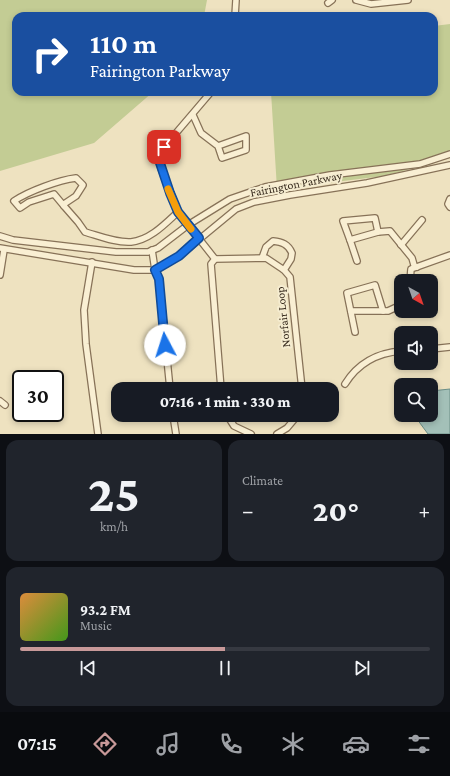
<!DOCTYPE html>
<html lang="en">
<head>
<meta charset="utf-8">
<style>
	body { margin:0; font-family:"Crimson Pro",serif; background:#20242c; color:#f1f3f6; height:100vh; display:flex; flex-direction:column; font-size:15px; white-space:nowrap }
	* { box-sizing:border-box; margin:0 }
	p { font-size:13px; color:#9ea1a6 }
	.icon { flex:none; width:22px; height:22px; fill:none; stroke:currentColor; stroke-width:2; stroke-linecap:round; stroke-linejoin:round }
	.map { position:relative; height:434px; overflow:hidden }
	.panel { display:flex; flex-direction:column; gap:6px; padding:6px; background:#0d0f14; flex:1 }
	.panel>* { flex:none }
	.guide { position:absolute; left:12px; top:12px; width:426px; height:84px; border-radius:12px; box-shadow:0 2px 6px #0003; background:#1a4fa0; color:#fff; overflow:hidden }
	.needle { width:26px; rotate:140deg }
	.buttons { position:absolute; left:394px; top:274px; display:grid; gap:8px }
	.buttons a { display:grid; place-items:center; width:44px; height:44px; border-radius:8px; background:#171b24; box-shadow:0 2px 6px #0003; font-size:20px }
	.speed { position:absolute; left:12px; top:370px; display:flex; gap:8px; font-size:20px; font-weight:700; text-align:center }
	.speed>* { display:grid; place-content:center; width:52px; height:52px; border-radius:50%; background:#171b24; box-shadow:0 2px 6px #0003; line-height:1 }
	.speed .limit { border:2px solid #111; border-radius:6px; background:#fff; color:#111 }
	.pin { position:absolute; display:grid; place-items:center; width:34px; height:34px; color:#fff; margin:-17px; border-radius:8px; box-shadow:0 2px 6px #0006 }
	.me { position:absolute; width:44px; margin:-22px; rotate:355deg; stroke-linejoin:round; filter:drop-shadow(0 0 3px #0008) }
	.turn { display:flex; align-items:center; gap:14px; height:84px; padding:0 12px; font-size:18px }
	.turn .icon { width:52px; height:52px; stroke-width:2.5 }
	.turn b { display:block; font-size:28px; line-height:34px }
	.big { font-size:30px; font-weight:800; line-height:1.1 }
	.panel .card { flex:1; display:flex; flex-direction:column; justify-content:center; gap:6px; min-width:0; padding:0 14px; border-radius:12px; background:#20242c }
	.panel .dial { align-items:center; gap:0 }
	.dial b { font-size:52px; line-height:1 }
	.song { display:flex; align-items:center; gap:12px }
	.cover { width:48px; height:48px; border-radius:6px; background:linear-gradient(135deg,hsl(30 70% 55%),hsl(100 70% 35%)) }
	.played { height:4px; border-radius:2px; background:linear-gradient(90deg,#c89999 50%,#363941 50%) }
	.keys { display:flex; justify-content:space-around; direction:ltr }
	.heat { display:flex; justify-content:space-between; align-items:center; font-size:22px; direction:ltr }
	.panel .tiles { flex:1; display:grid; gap:6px; grid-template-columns:1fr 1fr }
	.card:last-child { grid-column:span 2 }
	.trip { position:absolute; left:111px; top:382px; width:228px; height:40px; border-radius:12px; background:#171b24; box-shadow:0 2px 6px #0003; font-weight:800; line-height:40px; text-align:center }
	.dock { display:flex; height:64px; justify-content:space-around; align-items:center; background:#090b0e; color:#9ea1a6 }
	.dock .icon { width:28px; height:28px }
	.dock .on { color:#c89999 }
	.dock b { font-size:18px; color:#f1f3f6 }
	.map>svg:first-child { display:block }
	.green { fill:#c3cc94 }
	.water { fill:#a3c0b8; stroke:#6a8e86 }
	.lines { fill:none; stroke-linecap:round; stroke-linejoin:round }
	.street-casing { stroke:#877258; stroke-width:8 }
	.street { stroke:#f9efd3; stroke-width:5.5 }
	.route-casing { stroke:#114b97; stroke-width:10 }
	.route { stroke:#1a73e8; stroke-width:7 }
	.slow { stroke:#f59e0b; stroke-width:7 }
	.labels { text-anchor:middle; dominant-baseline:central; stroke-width:4; stroke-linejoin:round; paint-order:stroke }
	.street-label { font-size:12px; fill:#362a1d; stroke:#f5ecd0 }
</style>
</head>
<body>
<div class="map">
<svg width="450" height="434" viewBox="0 0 450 434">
	<rect width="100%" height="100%" fill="#eee2c0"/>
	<g class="green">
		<path d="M 0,0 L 207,0 L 204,16 L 16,16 L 16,92 L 153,92 L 94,143 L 0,171 Z"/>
		<path d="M 450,24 L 450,158 L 384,176 L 277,189 L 271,92 L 434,92 L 434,26 Z"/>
	</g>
	<path class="water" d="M 450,389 L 450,434 L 428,434 L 414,415 L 431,415 L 431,391 Z"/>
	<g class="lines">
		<defs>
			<g id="street">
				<path d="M 356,0 L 371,4 L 408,0"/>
				<path d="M 328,3 L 332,0"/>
				<path d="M 235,16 L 236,0"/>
				<path d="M 211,92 L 159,153 L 161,168 L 178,212 L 215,259"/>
				<path d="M 193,115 L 201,133 L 218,146 L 222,158 L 246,150 L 246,136 L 218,146"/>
				<path d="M 76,178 L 83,185 L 76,196 L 64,204 L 64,206 L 54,194 L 29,202 L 20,208 L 14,201 C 29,191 59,180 76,178 Z"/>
				<path d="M 450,199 L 448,204 L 450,207"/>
				<path d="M 64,206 L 78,222 L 85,232 C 99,236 116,243 131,242 C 150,240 165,224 178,212"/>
				<path d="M 0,236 L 13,240 L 116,252 L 148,252 L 158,248 L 188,225 L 230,199 L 265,187 L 330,175 L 420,164 L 450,154"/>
				<path d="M 350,240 L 378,232 L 390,231 L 412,258 L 414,265 L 417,267"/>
				<path d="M 401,245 L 422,220"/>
				<path d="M 0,248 L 134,270 L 155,270 L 179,256 L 236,209 L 254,202 L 290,195 L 367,183 L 450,165"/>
				<path d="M 152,250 L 155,270 L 159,279 L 170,389"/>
				<path d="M 262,258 L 266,247 L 273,241 C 282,242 288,244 292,253 L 291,259 L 284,270"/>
				<path d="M 357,261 L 350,240 L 343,221 L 375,218 L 378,232"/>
				<path d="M 92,262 L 84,310 L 86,344 L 98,434"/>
				<path d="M 0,275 L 4,250"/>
				<path d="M 410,281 L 411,269 L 450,255"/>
				<path d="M 351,311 L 388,311 L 401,305"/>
				<path d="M 355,332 L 347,293 L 375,285 L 383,311"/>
				<path d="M 431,349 L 450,347"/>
				<path d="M 345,384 C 358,363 376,353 401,351"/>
				<path d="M 221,389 L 211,264 L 215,259 L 266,258 L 284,270 L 290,277 L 302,389"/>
				<path d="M 0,401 L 5,405"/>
				<path d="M 173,415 L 176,434"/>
				<path d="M 227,415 L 234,426 L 251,434"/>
				<path d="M 277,434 L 287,428 L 298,415"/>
			</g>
		</defs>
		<use href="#street" class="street-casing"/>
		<use href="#street" class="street"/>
	</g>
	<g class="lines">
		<defs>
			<path id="route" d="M 164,147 L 159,153 L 159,160 L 170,193 L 178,212 L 199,238 L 179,256 L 155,270 L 159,279 L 165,345"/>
		</defs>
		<use href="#route" class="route-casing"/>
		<use href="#route" class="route"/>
		<path class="slow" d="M 168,189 L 178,212 L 191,229"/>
	</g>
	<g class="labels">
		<g class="street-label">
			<text transform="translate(296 184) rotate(-11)">Fairington Parkway</text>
			<text transform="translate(283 317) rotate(-96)">Norfair Loop</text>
		</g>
	</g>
</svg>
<div class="buttons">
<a><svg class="needle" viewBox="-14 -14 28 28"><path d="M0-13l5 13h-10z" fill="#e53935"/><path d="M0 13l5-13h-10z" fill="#9ea1a6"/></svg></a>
<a><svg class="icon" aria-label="sound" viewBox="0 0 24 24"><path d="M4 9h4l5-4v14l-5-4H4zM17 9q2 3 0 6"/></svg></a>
<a><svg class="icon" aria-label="search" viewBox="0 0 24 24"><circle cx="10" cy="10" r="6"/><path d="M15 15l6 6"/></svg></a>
</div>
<div class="speed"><div class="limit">30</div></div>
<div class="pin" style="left:164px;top:147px;background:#d93025"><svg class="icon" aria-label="arrive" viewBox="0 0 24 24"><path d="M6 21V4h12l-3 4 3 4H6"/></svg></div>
<svg class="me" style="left:165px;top:345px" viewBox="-20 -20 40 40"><circle r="19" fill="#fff"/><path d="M0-13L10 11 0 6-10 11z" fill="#1a73e8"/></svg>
<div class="trip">07:16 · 1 min · 330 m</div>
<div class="guide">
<div class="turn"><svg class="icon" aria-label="right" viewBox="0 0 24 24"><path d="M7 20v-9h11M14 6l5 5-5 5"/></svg><div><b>110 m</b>Fairington Parkway</div></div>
</div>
</div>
<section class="panel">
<div class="tiles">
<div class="card dial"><b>25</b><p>km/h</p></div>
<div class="card"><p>Climate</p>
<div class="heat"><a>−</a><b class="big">20°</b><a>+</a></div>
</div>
<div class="card">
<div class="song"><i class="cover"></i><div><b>93.2 FM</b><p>Music</p></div></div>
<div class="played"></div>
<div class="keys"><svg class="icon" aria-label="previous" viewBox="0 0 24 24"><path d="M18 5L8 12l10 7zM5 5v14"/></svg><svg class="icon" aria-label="pause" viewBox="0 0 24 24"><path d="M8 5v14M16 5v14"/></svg><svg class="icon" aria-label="next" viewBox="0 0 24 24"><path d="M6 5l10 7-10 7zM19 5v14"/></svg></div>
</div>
</div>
</section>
<nav class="dock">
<b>07:15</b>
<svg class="icon on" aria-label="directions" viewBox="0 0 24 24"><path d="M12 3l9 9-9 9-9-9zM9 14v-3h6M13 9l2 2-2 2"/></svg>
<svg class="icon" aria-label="music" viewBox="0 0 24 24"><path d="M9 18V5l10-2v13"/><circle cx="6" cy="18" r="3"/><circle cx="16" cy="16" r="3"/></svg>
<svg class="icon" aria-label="phone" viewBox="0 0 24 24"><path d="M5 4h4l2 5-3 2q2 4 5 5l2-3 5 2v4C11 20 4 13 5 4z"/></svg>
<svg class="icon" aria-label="climate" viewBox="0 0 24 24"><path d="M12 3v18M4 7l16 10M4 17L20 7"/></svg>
<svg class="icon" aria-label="car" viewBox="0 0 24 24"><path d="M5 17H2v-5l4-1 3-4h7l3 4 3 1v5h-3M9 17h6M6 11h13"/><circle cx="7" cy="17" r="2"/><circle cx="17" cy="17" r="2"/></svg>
<svg class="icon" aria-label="filters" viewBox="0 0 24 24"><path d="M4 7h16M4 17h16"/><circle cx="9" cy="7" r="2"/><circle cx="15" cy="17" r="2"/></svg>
</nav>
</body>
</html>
